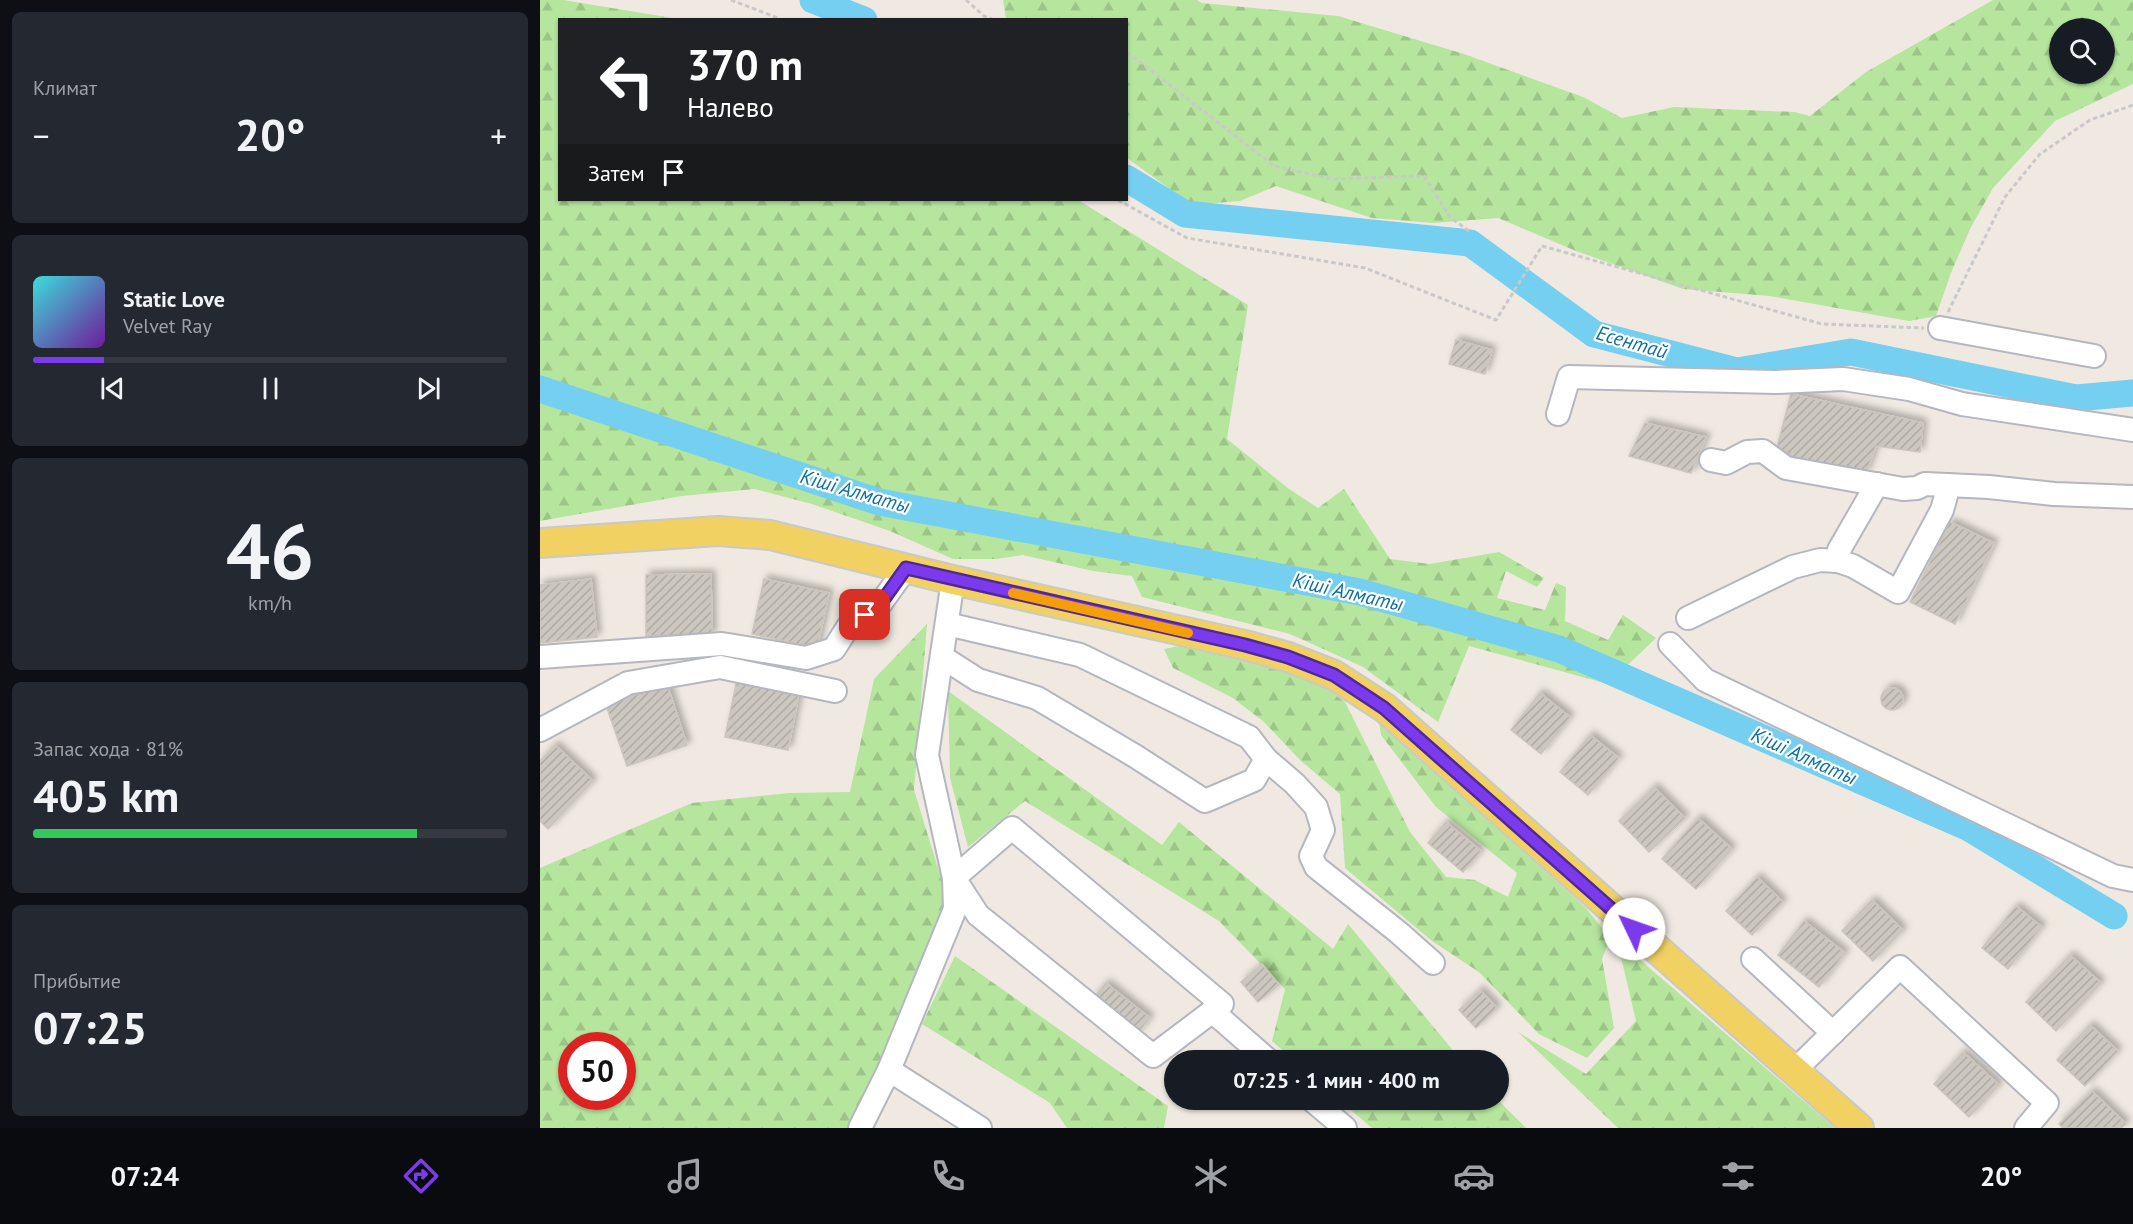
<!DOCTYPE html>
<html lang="ru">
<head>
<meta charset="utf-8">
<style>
	body { margin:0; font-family:"PT Sans",sans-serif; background:#242831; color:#f1f3f6; height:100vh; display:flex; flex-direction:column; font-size:22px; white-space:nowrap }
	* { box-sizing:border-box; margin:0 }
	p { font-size:20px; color:#9ea1a6 }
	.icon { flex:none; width:33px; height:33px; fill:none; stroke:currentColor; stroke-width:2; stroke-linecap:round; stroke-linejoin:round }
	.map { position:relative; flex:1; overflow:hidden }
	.details { display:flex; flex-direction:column; gap:12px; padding:12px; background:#0d0f14; width:540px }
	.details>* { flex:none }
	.banner { position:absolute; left:18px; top:18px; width:570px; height:183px; border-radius:0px; box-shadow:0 2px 4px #0004; background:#202124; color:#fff; overflow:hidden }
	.buttons { position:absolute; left:1509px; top:18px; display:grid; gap:12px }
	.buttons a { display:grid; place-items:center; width:66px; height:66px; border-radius:50%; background:#171b24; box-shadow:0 2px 4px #0004; font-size:30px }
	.speed { position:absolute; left:18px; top:1032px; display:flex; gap:12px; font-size:30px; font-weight:700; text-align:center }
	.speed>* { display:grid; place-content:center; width:78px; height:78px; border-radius:50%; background:#171b24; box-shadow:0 2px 4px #0004; line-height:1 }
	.speed .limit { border:9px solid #d22; background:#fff; color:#111 }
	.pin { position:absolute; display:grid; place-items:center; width:51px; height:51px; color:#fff; margin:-26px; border-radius:12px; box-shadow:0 3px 9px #0006 }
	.me { position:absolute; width:66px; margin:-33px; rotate:312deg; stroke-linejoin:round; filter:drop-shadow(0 0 4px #0008) }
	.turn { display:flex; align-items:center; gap:21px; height:126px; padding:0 30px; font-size:27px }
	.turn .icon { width:78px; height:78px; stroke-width:2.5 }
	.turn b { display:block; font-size:42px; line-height:51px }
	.then { display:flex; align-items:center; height:57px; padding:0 30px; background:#0003; gap:12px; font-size:22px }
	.big { font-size:45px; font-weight:700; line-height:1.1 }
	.details .tile { flex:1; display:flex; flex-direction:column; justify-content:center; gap:9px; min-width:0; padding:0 21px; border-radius:9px; background:#242831 }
	.details .dial { align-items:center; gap:0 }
	.dial b { font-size:78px; line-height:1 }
	.song { display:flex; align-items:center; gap:18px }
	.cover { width:72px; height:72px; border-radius:9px; background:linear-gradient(135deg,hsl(180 70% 55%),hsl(280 70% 35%)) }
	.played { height:6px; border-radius:3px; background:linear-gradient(90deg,#7c3aed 15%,#363941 15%) }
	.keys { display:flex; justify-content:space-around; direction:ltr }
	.heat { display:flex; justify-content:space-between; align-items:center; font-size:33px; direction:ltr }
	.charge { height:9px; border-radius:4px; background:linear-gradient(90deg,#34c759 81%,#363941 0) }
	.trip { position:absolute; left:624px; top:1050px; width:345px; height:60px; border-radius:30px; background:#171b24; box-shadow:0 2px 4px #0004; font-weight:700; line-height:60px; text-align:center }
	.tabs { display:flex; height:96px; justify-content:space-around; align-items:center; background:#090b0e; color:#9ea1a6 }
	.tabs .icon { width:42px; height:42px }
	.tabs .selected { color:#7c3aed }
	.tabs b { font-size:27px; color:#f1f3f6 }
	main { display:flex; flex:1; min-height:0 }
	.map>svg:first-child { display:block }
	.forest { fill:url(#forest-firs); fill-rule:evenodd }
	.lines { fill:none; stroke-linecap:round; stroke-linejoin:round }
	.river { stroke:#75cff0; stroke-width:27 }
	.building { fill:url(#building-hatch); stroke:#cbc5ba; stroke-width:1.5; filter:url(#shadow) }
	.minor-casing { stroke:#b4b7c1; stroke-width:26 }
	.major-casing { stroke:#c9c9c9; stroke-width:32 }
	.path { stroke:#c9c9c9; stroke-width:3; stroke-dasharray:4.5 3; stroke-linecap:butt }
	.minor { stroke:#fff; stroke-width:22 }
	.major { stroke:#f2d163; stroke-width:28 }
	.route-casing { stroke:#51269a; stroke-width:15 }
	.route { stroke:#7c3aed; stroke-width:10 }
	.slow { stroke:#f59e0b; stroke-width:10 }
	.labels { text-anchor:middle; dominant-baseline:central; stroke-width:4.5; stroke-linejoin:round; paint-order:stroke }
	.water-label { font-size:20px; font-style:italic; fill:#0d6fa3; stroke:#fff }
</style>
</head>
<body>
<main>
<section class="details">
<div class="tile"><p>Климат</p>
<div class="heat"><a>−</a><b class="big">20°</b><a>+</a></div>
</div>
<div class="tile">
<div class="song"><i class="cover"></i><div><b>Static Love</b><p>Velvet Ray</p></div></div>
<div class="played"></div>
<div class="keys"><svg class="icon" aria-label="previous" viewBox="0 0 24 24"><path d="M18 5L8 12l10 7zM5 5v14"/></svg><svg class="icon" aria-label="pause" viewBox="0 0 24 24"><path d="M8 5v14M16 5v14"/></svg><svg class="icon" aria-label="next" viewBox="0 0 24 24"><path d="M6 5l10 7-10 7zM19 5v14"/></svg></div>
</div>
<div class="tile dial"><b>46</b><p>km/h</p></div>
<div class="tile"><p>Запас хода · 81%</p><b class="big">405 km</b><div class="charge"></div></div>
<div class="tile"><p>Прибытие</p><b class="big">07:25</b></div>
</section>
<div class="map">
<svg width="1593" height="1128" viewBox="0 0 1593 1128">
	<defs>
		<pattern id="forest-firs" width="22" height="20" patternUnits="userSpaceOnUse" patternTransform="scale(1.5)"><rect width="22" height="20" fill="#b6e59e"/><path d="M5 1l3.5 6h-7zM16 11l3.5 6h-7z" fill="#9dc588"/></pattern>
		<pattern id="building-hatch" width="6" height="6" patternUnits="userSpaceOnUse" patternTransform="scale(1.5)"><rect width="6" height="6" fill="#cbc7bf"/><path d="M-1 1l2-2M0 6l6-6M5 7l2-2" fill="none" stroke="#afaba4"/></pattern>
		<filter id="shadow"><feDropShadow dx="4" dy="-4" stdDeviation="3" flood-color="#0004"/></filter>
	</defs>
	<rect width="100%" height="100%" fill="#efe9e1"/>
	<g class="forest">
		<path d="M 0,0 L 23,0 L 139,19 L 20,20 L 20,200 L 538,200 L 708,305 L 687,439 L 749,489 L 778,508 L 804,489 L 850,559 L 890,564 L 959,552 L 1004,578 L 997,587 L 966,571 L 957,598 L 1005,610 L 1016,583 L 1026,587 L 1025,621 L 1068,640 L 1083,615 L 1116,638 L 1068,684 L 929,646 L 898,722 L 823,667 L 750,634 L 602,597 L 592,576 L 553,571 L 483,555 L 456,559 L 413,559 L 350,531 L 272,504 L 214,489 L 142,496 L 0,521 Z"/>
		<path d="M 463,0 L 657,0 L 662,3 L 798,16 L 924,54 L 1043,97 L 1082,118 L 1134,107 L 1255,112 L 1270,116 L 1326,72 L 1453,0 L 1593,0 L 1593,84 L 1515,121 L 1453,188 L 1430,229 L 1411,273 L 1396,316 L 1369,321 L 1230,296 L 1143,289 L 1036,251 L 958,218 L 893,223 L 832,218 L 736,186 L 700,201 L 652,205 L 587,158 L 586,20 L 466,19 ZM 1520,28 L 1564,28 L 1564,74 L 1520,74 Z"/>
		<path d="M 387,624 L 374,790 L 402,881 L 404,903 L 357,1021 L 310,1128 L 0,1128 L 0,868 L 152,803 L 249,793 L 310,792 L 334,679 ZM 32,1046 L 82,1046 L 82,1096 L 32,1096 Z"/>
		<path d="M 639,646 L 726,663 L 777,681 L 805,702 L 870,832 L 906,877 L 935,880 L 968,897 L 977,873 L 896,807 L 841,735 L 839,721 L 1045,907 L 1070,938 L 1062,959 L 1074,1028 L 1047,1058 L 999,1034 L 939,972 L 892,941 L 805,868 L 800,794 L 760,760 L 724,722 L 693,698 L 633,668 L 624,649 Z"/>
		<path d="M 408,691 L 622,845 L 639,822 L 793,949 L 808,924 L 921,1060 L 754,1060 L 732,1041 L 745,989 L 679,921 L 485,801 L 428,847 L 410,778 Z"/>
		<path d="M 1077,940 L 1295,1128 L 1078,1128 L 978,1032 L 1046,1074 L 1096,1021 Z"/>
		<path d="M 415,956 L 628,1106 L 624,1128 L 527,1128 L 510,1103 L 382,1024 Z"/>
		<path d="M 799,1100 L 958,1100 L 986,1128 L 832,1128 Z"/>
	</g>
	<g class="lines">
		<g class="river">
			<path d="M 273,0 L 324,20"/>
			<path d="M 586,178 L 645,214 L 930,243 L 1054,334 L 1197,371 L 1311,352 L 1536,398 L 1593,393"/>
			<path d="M 0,389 L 339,502 L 820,592 L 1019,649 L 1429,828 L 1574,916"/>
		</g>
	</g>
	<g class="building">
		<path d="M 916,340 L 952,350 L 945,374 L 909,364 Z"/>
		<path d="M 1251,394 L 1383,423 L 1380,452 L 1336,446 L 1326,473 L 1235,455 Z"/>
		<path d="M 1105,423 L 1166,437 L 1151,473 L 1089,456 Z"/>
		<path d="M 1410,522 L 1454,543 L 1415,624 L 1370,602 Z"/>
		<path d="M 171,574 L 172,635 L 106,636 L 106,575 Z"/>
		<path d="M 51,579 L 57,637 L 0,643 L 0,585 Z"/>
		<path d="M 224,579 L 289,593 L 277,648 L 212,634 Z"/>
		<path d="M 197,680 L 259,693 L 248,750 L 185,737 Z"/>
		<path d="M 127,684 L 147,745 L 87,766 L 66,705 Z"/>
		<circle cx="1352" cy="699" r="11"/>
		<path d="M 1000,693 L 1030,717 L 1001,754 L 971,730 Z"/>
		<path d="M 1050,735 L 1079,758 L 1048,795 L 1020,772 Z"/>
		<path d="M 15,745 L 53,781 L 8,829 L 0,821 L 0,761 Z"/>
		<path d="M 1114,787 L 1145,818 L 1109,852 L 1079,821 Z"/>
		<path d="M 1158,818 L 1192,849 L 1156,889 L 1122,859 Z"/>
		<path d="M 906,822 L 941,851 L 923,872 L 888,843 Z"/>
		<path d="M 1217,877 L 1243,902 L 1212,935 L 1186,911 Z"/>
		<path d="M 1332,900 L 1363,930 L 1333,961 L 1302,931 Z"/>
		<path d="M 1476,906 L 1502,927 L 1468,969 L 1442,948 Z"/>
		<path d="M 1264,921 L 1305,953 L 1279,987 L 1238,955 Z"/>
		<path d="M 1530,955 L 1561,983 L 1516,1031 L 1486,1002 Z"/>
		<path d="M 722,964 L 739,985 L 718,1002 L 701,982 Z"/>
		<path d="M 566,983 L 610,1018 L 596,1035 L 552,1000 Z"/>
		<path d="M 940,990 L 957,1008 L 936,1028 L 919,1010 Z"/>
		<path d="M 1550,1025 L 1578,1051 L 1545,1086 L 1517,1060 Z"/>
		<path d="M 1423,1052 L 1459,1085 L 1429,1117 L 1394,1084 Z"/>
		<path d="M 1552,1091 L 1586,1124 L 1581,1128 L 1523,1128 L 1519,1124 Z"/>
	</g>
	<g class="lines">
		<defs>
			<g id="minor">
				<path d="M 1400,328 L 1554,356"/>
				<path d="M 1018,414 L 1029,377 L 1235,382 L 1303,379 L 1369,389 L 1422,404 L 1593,430"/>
				<path d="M 1171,460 L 1186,463 L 1207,452 L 1223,451 L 1246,468 L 1363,489 L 1377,488 L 1385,484 L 1449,487 L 1514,494 L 1593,497"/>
				<path d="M 1298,561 L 1299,550 L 1337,484"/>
				<path d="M 1148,618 L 1253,567 L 1280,560 L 1298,561 L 1313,566 L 1358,592 L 1402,510 L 1409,485"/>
				<path d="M 407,624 L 540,655 L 709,737 L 726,759 L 755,784 L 776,807 L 783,830 L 771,856 L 776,867 L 858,932 L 893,963"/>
				<path d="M 1130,644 L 1165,680 L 1573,876 L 1593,880"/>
				<path d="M 0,657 L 182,644 L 266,658 L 294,649 L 308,627 L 341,603 L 366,568"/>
				<path d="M 402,657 L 438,680 L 497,698 L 595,756 L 665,801 L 714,780 L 726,759"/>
				<path d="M 0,730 L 88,683 L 180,667 L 295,691"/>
				<path d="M 472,828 L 682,1004 L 613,1056 L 438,915 L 414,878 Z"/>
				<path d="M 1213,959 L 1293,1033"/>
				<path d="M 672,1011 L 728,1060"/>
				<path d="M 349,1070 L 440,1128"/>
				<path d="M 1254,1071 L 1360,967 L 1507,1103 L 1486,1128"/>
				<path d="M 772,1100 L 805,1128"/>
				<path d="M 320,1128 L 349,1070 L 415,909 L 414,878 L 387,755 L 413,580"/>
			</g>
			<path id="major" d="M 0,543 L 178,531 L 230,535 L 413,580 L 705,645 L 748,657 L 794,675 L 845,708 L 1319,1128"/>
		</defs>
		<use href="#minor" class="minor-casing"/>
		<use href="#major" class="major-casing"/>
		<g class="path">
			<path d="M 191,0 L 243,20"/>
			<path d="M 426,0 L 444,16 L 454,20"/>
			<path d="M 586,54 L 591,55 L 734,166 L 792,179 L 884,176 L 910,217 L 930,232"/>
			<path d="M 578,200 L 647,238 L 825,268 L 956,320 L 1002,246 L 1282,324 L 1384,328"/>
			<path d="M 1408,312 L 1465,197 L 1500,154 L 1550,120 L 1593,105"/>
		</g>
		<use href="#minor" class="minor"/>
		<use href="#major" class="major"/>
	</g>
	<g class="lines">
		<defs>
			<path id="route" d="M 325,615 L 341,603 L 366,568 L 705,645 L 748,657 L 794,675 L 844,708 L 1094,929"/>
		</defs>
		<use href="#route" class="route-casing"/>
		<use href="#route" class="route"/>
		<path class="slow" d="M 473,593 L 648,633"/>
	</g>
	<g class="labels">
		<g class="water-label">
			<text transform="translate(1092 342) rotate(16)">Есентай</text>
			<text transform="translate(315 491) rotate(16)">Кіші Алматы</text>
			<text transform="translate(808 592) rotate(13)">Кіші Алматы</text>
			<text transform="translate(1264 756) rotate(24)">Кіші Алматы</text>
		</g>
	</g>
</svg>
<div class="buttons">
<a><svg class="icon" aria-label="search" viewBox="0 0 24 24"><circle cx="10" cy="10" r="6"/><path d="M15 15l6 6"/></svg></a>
</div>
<div class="speed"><div class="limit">50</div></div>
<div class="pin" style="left:325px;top:615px;background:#d93025"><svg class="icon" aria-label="arrive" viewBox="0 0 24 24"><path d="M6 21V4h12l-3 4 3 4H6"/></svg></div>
<svg class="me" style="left:1094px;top:929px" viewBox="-20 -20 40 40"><circle r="19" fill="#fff"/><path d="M0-13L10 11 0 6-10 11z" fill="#7c3aed"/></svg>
<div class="trip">07:25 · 1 мин · 400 m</div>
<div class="banner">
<div class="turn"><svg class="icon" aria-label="left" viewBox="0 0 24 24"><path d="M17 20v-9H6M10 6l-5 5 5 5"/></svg><div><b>370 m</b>Налево</div></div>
<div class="then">Затем<svg class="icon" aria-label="arrive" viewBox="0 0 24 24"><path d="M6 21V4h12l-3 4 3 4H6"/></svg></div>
</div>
</div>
</main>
<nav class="tabs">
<b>07:24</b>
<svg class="icon selected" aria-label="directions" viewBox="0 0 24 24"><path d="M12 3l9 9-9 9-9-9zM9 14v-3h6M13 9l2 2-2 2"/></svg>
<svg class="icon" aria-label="music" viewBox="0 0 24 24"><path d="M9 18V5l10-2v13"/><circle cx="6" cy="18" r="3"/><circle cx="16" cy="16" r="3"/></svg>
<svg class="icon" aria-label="phone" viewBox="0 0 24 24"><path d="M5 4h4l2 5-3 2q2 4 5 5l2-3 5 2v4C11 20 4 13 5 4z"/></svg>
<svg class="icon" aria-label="climate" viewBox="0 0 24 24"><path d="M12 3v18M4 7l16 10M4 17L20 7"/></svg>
<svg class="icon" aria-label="car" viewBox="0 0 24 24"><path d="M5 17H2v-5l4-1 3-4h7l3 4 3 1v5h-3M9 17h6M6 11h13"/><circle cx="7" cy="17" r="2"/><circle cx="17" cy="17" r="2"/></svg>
<svg class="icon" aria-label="filters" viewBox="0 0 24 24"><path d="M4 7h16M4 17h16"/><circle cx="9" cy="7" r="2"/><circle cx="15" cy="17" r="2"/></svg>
<b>20°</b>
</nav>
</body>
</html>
